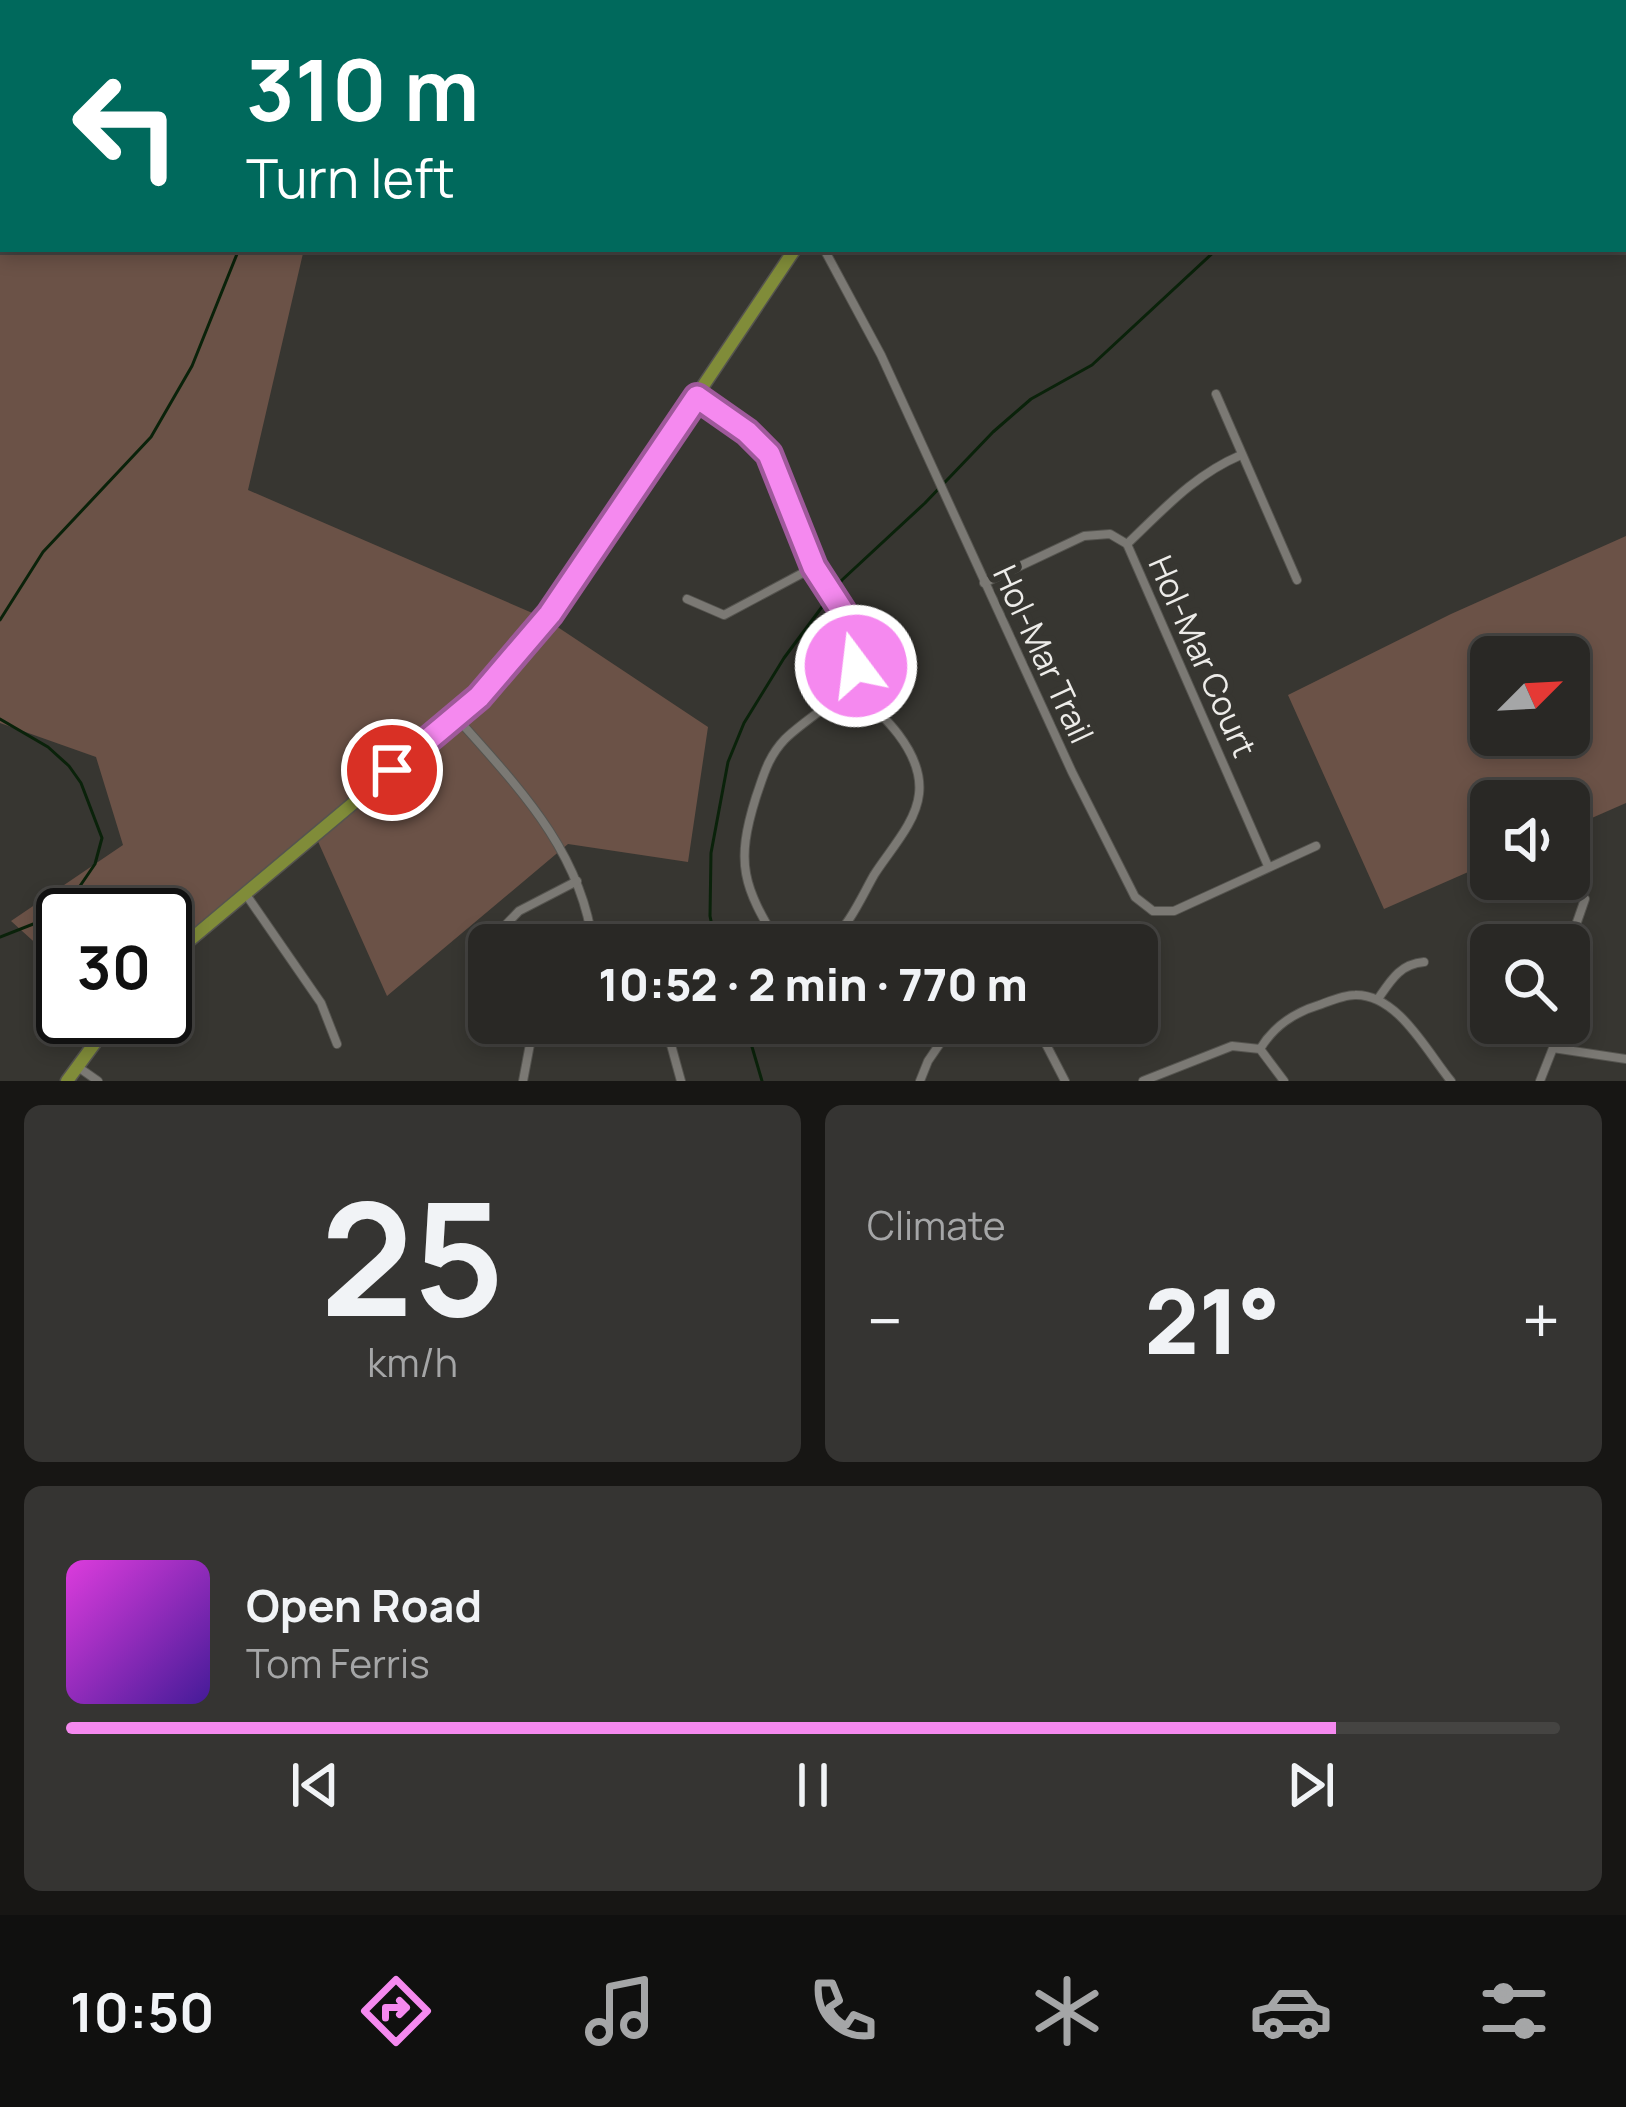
<!DOCTYPE html>
<html lang="en">
<head>
<meta charset="utf-8">
<style>
	body { margin:0; font-family:Manrope,sans-serif; background:#353432; color:#f1f3f6; height:100vh; display:flex; flex-direction:column; font-size:45px; white-space:nowrap }
	* { box-sizing:border-box; margin:0 }
	p { font-size:39px; color:#a5a6a7 }
	.icon { flex:none; width:66px; height:66px; fill:none; stroke:currentColor; stroke-width:2; stroke-linecap:round; stroke-linejoin:round }
	.map { position:relative; height:1081px; overflow:hidden }
	.drawer { display:flex; flex-direction:column; gap:24px; padding:24px; background:#171614; flex:1 }
	.drawer>* { flex:none }
	.guide { position:absolute; left:0px; top:0px; width:1626px; height:252px; box-shadow:0 6px 18px #0003,0 0 0 3px #454442; background:#00695c; color:#fff; overflow:hidden }
	.needle { width:78px; rotate:66deg }
	.tools { position:absolute; left:1470px; top:636px; display:grid; gap:24px }
	.tools a { display:grid; place-items:center; width:120px; height:120px; border-radius:18px; background:#292825; box-shadow:0 6px 18px #0003,0 0 0 3px #454442; font-size:60px }
	.speed { position:absolute; left:36px; top:888px; display:flex; gap:24px; font-size:60px; font-weight:700; text-align:center }
	.speed>* { display:grid; place-content:center; width:156px; height:156px; border-radius:50%; background:#292825; box-shadow:0 6px 18px #0003,0 0 0 3px #454442; line-height:1 }
	.speed .limit { border:6px solid #111; border-radius:18px; background:#fff; color:#111 }
	.pin { position:absolute; display:grid; place-items:center; width:102px; height:102px; color:#fff; margin:-51px; border:6px solid #fff; border-radius:50%; box-shadow:0 3px 12px #0007 }
	.me { position:absolute; width:132px; margin:-66px; rotate:345deg; stroke-linejoin:round; filter:drop-shadow(0 0 9px #0008) }
	.turn { display:flex; align-items:center; gap:42px; height:252px; padding:0 48px; font-size:54px }
	.turn .icon { width:156px; height:156px; stroke-width:2.5 }
	.turn b { display:block; font-size:84px; line-height:102px }
	.big { font-size:90px; font-weight:800; line-height:1.1 }
	.drawer .widget { flex:1; display:flex; flex-direction:column; justify-content:center; gap:18px; min-width:0; padding:0 42px; border-radius:18px; background:#353432 }
	.drawer .dial { align-items:center; gap:0 }
	.dial b { font-size:156px; line-height:1 }
	.song { display:flex; align-items:center; gap:36px }
	.cover { width:144px; height:144px; border-radius:18px; background:linear-gradient(135deg,hsl(300 70% 55%),hsl(260 70% 35%)) }
	.played { height:12px; border-radius:6px; background:linear-gradient(90deg,#f589ef 85%,#454442 85%) }
	.keys { display:flex; justify-content:space-around; direction:ltr }
	.heat { display:flex; justify-content:space-between; align-items:center; font-size:66px; direction:ltr }
	.drawer .tiles { flex:1; display:grid; gap:24px; grid-template-columns:1fr 1fr }
	.widget:last-child { grid-column:span 2 }
	.trip { position:absolute; left:468px; top:924px; width:690px; height:120px; border-radius:18px; background:#292825; box-shadow:0 6px 18px #0003,0 0 0 3px #454442; font-weight:800; line-height:120px; text-align:center }
	.menu { display:flex; height:192px; justify-content:space-around; align-items:center; background:#10100f; color:#a5a6a7 }
	.menu .icon { width:84px; height:84px }
	.menu .selected { color:#f589ef }
	.menu b { font-size:54px; color:#f1f3f6 }
	.map>svg:first-child { display:block }
	.green { fill:#6b5247; fill-rule:evenodd }
	.lines { fill:none; stroke-linecap:round; stroke-linejoin:round }
	.stream { stroke:#0a220a; stroke-width:3 }
	.minor-casing { stroke:#55544f; stroke-width:10 }
	.tertiary-casing { stroke:#55544f; stroke-width:12 }
	.primary-casing { stroke:#55544f; stroke-width:15 }
	.minor { stroke:#7b7974; stroke-width:8 }
	.tertiary { stroke:#7b7974; stroke-width:9 }
	.primary { stroke:#808c39; stroke-width:12 }
	.route-casing { stroke:#9f599b; stroke-width:30 }
	.route { stroke:#f589ef; stroke-width:21 }
	.labels { text-anchor:middle; dominant-baseline:central; stroke-width:12; stroke-linejoin:round; paint-order:stroke }
	.street-label { font-size:33px; fill:#edece9; stroke:#373631 }
</style>
</head>
<body>
<div class="map">
<svg width="1626" height="1081" viewBox="0 0 1626 1081">
	<rect width="100%" height="100%" fill="#373631"/>
	<g class="green">
		<path d="M 0,0 L 172,3 L 3,3 L 3,249 L 304,249 L 248,490 L 544,618 L 708,727 L 688,862 L 568,844 L 387,996 L 316,837 L 165,959 L 165,915 L 63,915 L 63,968 L 11,921 L 123,845 L 96,757 L 0,723 Z"/>
		<path d="M 1626,536 L 1626,803 L 1569,828 L 1569,801 L 1491,801 L 1491,862 L 1384,909 L 1288,695 L 1451,614 ZM 1491,657 L 1569,657 L 1569,735 L 1491,735 Z"/>
	</g>
	<g class="lines">
		<g class="stream">
			<path d="M 444,3 L 447,0"/>
			<path d="M 0,620 L 43,552 L 151,437 L 192,366 L 239,249"/>
			<path d="M 0,719 L 48,747 L 69,766 L 81,783 L 102,838 L 95,864 L 67,905 L 46,919 L 0,937"/>
			<path d="M 716,945 L 710,916 L 711,853 L 728,762 L 744,723 L 784,658 L 842,580 L 925,503 L 993,432 L 1031,399 L 1092,365 L 1217,249"/>
			<path d="M 745,1023 L 762,1081"/>
		</g>
		<defs>
			<g id="minor">
				<path d="M 607,0 L 610,3"/>
				<path d="M 1623,8 L 1626,7"/>
				<path d="M 824,249 L 881,355 L 1072,772 L 1135,897 L 1153,911 L 1174,911 L 1316,846"/>
				<path d="M 1216,394 L 1297,580"/>
				<path d="M 697,397 L 747,432 L 769,454 L 814,567 L 849,621 L 856,666 L 852,687 C 830,705 805,720 785,739 C 768,757 764,774 756,797 C 735,864 743,886 779,945"/>
				<path d="M 1127,544 C 1164,509 1194,475 1241,455"/>
				<path d="M 984,583 L 1084,536 L 1110,534 L 1127,544 L 1268,866"/>
				<path d="M 687,599 L 724,615 L 814,567"/>
				<path d="M 456,717 C 517,786 581,850 593,945"/>
				<path d="M 245,893 L 321,1003 L 337,1044"/>
				<path d="M 492,939 L 519,911 L 577,881"/>
				<path d="M 827,945 C 849,926 860,900 874,875 C 889,851 916,823 919,794 C 924,751 880,712 852,687"/>
				<path d="M 1569,945 L 1585,899"/>
				<path d="M 1378,999 C 1391,980 1400,964 1424,962"/>
				<path d="M 665,1023 L 681,1081"/>
				<path d="M 1035,1023 L 1065,1081"/>
				<path d="M 1553,1048 L 1626,1059"/>
				<path d="M 1260,1049 C 1274,1026 1293,1013 1319,1005 C 1330,1001 1344,995 1355,995 C 1398,994 1427,1052 1451,1081"/>
				<path d="M 78,1067 L 98,1081"/>
				<path d="M 523,1081 L 534,1023"/>
				<path d="M 920,1081 L 928,1061 L 954,1023"/>
				<path d="M 1143,1081 L 1232,1046 L 1260,1049 L 1284,1081"/>
				<path d="M 1540,1081 L 1553,1048 L 1553,1023"/>
			</g>
			<path id="tertiary" d="M 1008,3 L 1016,0"/>
			<g id="primary">
				<path d="M 955,3 L 956,0"/>
				<path d="M 165,961 L 456,717 L 550,614 L 795,249"/>
				<path d="M 67,1081 L 114,1017"/>
			</g>
		</defs>
		<use href="#minor" class="minor-casing"/>
		<use href="#tertiary" class="tertiary-casing"/>
		<use href="#primary" class="primary-casing"/>
		<use href="#minor" class="minor"/>
		<use href="#tertiary" class="tertiary"/>
		<use href="#primary" class="primary"/>
	</g>
	<g class="lines">
		<defs>
			<path id="route" d="M 392,770 L 479,697 L 550,614 L 697,397 L 747,432 L 769,454 L 814,567 L 849,621 L 856,666"/>
		</defs>
		<use href="#route" class="route-casing"/>
		<use href="#route" class="route"/>
	</g>
	<g class="labels">
		<g class="street-label">
			<text transform="translate(1044 654) rotate(65)">Hol-Mar Trail</text>
			<text transform="translate(1203 656) rotate(66)">Hol-Mar Court</text>
		</g>
	</g>
</svg>
<div class="tools">
<a><svg class="needle" viewBox="-14 -14 28 28"><path d="M0-13l5 13h-10z" fill="#e53935"/><path d="M0 13l5-13h-10z" fill="#a5a6a7"/></svg></a>
<a><svg class="icon" aria-label="sound" viewBox="0 0 24 24"><path d="M4 9h4l5-4v14l-5-4H4zM17 9q2 3 0 6"/></svg></a>
<a><svg class="icon" aria-label="search" viewBox="0 0 24 24"><circle cx="10" cy="10" r="6"/><path d="M15 15l6 6"/></svg></a>
</div>
<div class="speed"><div class="limit">30</div></div>
<div class="pin" style="left:392px;top:770px;background:#d93025"><svg class="icon" aria-label="arrive" viewBox="0 0 24 24"><path d="M6 21V4h12l-3 4 3 4H6"/></svg></div>
<svg class="me" style="left:856px;top:666px" viewBox="-20 -20 40 40"><circle r="17" fill="#f589ef" stroke="#fff" stroke-width="3"/><path d="M0-11L8 9 0 5-8 9z" fill="#fff"/></svg>
<div class="trip">10:52 · 2 min · 770 m</div>
<div class="guide">
<div class="turn"><svg class="icon" aria-label="left" viewBox="0 0 24 24"><path d="M17 20v-9H6M10 6l-5 5 5 5"/></svg><div><b>310 m</b>Turn left</div></div>
</div>
</div>
<section class="drawer">
<div class="tiles">
<div class="widget dial"><b>25</b><p>km/h</p></div>
<div class="widget"><p>Climate</p>
<div class="heat"><a>−</a><b class="big">21°</b><a>+</a></div>
</div>
<div class="widget">
<div class="song"><i class="cover"></i><div><b>Open Road</b><p>Tom Ferris</p></div></div>
<div class="played"></div>
<div class="keys"><svg class="icon" aria-label="previous" viewBox="0 0 24 24"><path d="M18 5L8 12l10 7zM5 5v14"/></svg><svg class="icon" aria-label="pause" viewBox="0 0 24 24"><path d="M8 5v14M16 5v14"/></svg><svg class="icon" aria-label="next" viewBox="0 0 24 24"><path d="M6 5l10 7-10 7zM19 5v14"/></svg></div>
</div>
</div>
</section>
<nav class="menu">
<b>10:50</b>
<svg class="icon selected" aria-label="directions" viewBox="0 0 24 24"><path d="M12 3l9 9-9 9-9-9zM9 14v-3h6M13 9l2 2-2 2"/></svg>
<svg class="icon" aria-label="music" viewBox="0 0 24 24"><path d="M9 18V5l10-2v13"/><circle cx="6" cy="18" r="3"/><circle cx="16" cy="16" r="3"/></svg>
<svg class="icon" aria-label="phone" viewBox="0 0 24 24"><path d="M5 4h4l2 5-3 2q2 4 5 5l2-3 5 2v4C11 20 4 13 5 4z"/></svg>
<svg class="icon" aria-label="climate" viewBox="0 0 24 24"><path d="M12 3v18M4 7l16 10M4 17L20 7"/></svg>
<svg class="icon" aria-label="car" viewBox="0 0 24 24"><path d="M5 17H2v-5l4-1 3-4h7l3 4 3 1v5h-3M9 17h6M6 11h13"/><circle cx="7" cy="17" r="2"/><circle cx="17" cy="17" r="2"/></svg>
<svg class="icon" aria-label="filters" viewBox="0 0 24 24"><path d="M4 7h16M4 17h16"/><circle cx="9" cy="7" r="2"/><circle cx="15" cy="17" r="2"/></svg>
</nav>
</body>
</html>
